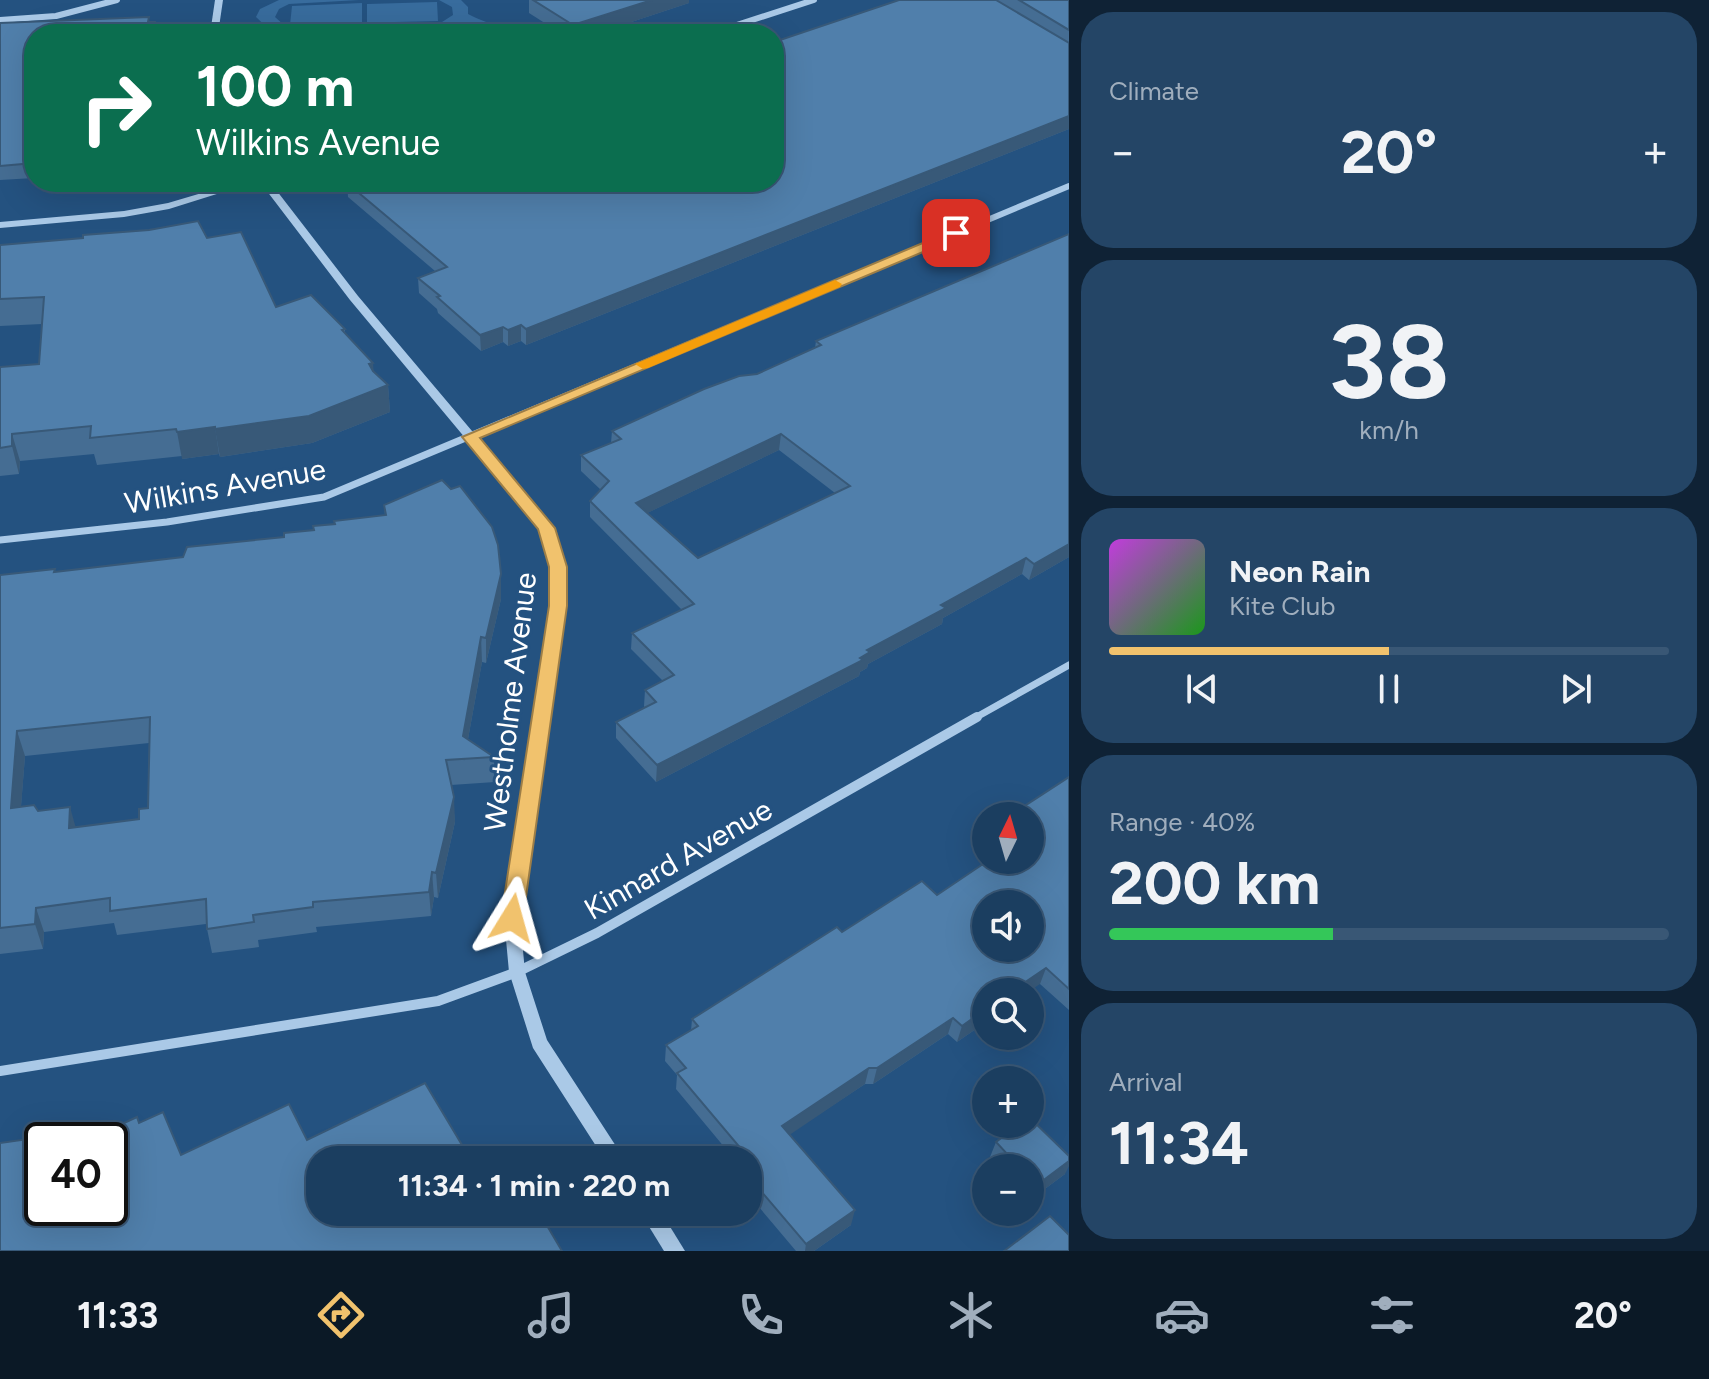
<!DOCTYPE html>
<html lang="en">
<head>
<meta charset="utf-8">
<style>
	body { margin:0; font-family:Figtree,sans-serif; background:#244566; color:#f1f3f6; height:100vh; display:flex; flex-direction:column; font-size:30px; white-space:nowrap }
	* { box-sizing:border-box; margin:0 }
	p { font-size:26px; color:#a0aebd }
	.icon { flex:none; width:44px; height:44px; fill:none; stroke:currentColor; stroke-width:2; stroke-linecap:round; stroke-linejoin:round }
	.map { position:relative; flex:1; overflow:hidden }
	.drawer { display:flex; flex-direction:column; gap:12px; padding:12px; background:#0f2235; width:640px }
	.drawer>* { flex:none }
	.hud { position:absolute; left:24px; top:24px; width:760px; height:168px; border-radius:32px; box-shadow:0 8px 32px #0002,0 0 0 2px #395775; background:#0b6e4f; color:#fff; overflow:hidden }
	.needle { width:52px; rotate:5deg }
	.fabs { position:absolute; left:972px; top:802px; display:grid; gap:16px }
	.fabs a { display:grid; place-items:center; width:72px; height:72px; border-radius:50%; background:#1b3e60; box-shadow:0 8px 32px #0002,0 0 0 2px #395775; font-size:40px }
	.speed { position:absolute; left:24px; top:1122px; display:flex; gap:16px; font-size:40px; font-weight:700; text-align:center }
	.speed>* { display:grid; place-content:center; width:104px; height:104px; border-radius:50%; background:#1b3e60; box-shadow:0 8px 32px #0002,0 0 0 2px #395775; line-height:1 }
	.speed .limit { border:4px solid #111; border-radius:12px; background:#fff; color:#111 }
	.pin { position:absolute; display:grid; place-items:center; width:68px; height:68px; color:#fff; margin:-34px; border-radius:16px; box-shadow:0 4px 12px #0006 }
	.me { position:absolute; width:88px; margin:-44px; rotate:8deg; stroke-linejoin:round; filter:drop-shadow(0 0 6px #0008) }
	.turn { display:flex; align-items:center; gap:28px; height:168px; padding:0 40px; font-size:36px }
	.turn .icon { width:104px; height:104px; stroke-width:2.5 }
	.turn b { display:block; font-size:56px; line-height:68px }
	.big { font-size:60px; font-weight:700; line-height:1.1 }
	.drawer .card { flex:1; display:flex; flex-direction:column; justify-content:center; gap:12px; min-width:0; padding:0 28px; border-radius:32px; background:#244566 }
	.drawer .dial { align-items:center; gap:0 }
	.dial b { font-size:104px; line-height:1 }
	.song { display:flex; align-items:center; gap:24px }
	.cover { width:96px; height:96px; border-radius:12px; background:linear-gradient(135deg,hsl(290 70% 55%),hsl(120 70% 35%)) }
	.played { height:8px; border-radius:4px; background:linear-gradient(90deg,#f1c26d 50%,#395775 50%) }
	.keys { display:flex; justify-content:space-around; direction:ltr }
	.heat { display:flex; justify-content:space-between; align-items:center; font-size:44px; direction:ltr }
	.charge { height:12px; border-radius:6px; background:linear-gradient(90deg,#34c759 40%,#395775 0) }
	.trip { position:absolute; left:306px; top:1146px; width:456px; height:80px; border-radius:32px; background:#1b3e60; box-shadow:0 8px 32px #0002,0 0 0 2px #395775; font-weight:700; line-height:80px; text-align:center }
	.tab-bar { display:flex; height:128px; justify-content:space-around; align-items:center; background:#0b1926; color:#a0aebd }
	.tab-bar .icon { width:56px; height:56px }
	.tab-bar .on { color:#f1c26d }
	.tab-bar b { font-size:36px; color:#f1f3f6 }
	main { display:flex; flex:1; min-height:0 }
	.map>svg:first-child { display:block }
	.green { fill:#386c9d }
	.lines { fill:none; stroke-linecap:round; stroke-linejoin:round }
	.minor-far2 { stroke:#aac9e7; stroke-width:6 }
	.minor-far1 { stroke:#aac9e7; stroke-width:7 }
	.minor { stroke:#aac9e7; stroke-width:10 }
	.tertiary { fill:#aac9e7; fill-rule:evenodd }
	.wall { fill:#456d93; fill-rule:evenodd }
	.shaded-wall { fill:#385978 }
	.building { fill:#507fab; stroke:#385978; stroke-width:2; fill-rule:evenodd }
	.route { fill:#f1c26d; stroke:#9d7e47; stroke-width:2 }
	.slow { fill:#f59e0b }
	.labels { text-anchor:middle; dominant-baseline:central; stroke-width:6; stroke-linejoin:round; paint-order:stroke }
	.street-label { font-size:30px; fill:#fff; stroke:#245280 }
</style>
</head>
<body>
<main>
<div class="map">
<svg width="1069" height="1251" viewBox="0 0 1069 1251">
	<rect width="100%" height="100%" fill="#245280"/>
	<g class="green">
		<path d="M 279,0 L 359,0 L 289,4 L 279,9 L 275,17 L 294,34 L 274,34 L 256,17 L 260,9 Z"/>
		<path d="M 439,0 L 461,0 L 468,7 L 468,14 C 480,21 491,22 503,30 L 491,34 L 401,34 L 442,22 L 453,15 L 452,7 Z"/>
		<path d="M 437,2 L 438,21 L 395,22 L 404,30 L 396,34 L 303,34 L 312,26 L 367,24 L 367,4 Z"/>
		<path d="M 362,3 L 362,23 L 290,25 L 292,6 Z"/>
	</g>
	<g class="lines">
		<g class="minor-far2">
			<path d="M 0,20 L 56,16 L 117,0"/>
			<path d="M 709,34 L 814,0"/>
			<path d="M 767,312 L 1069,186"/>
		</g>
		<g class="minor-far1">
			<path d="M 0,540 L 167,522 L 324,497 L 772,310"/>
			<path d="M 973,719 L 1069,665"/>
		</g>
		<path class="minor" d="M 0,1071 L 438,1001 L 517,972 L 597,933 L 977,717"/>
		<g class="tertiary">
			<path d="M 215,0 L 223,0 L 218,34 L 210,34 Z"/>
			<path d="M 239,182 L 255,182 L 169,209 L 124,217 L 0,228 L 0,222 L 124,211 L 168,203 Z"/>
			<path d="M 260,182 L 270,182 L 358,296 L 554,528 L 565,567 L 565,606 L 520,918 L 525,972 L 547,1040 L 625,1160 L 605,1160 L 533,1048 L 509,972 L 504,918 L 551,606 L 551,567 L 541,529 L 350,300 Z"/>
			<path d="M 640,1212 L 661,1212 L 685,1251 L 664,1251 Z"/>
		</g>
	</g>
	<g class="wall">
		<path d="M 529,0 L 689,0 L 689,3 L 595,34 L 562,34 L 529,13 Z"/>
		<path d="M 899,0 L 1069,0 L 1069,129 L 526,345 L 521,341 L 508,346 L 503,342 L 481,351 L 438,313 L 437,309 L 419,293 L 418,278 L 435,271 L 348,197 L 347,183 L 774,182 Z"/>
		<path d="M 0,23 L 34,34 L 34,178 L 0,180 Z"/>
		<path d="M 1069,234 L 1069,557 L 1029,580 L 1022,574 L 943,618 L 942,624 L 868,664 L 867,668 L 860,672 L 859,676 L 656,782 L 616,738 L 616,722 L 645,708 L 644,706 L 645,690 L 663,681 L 631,649 L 632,633 L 682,610 L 590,517 L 590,501 L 601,490 L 581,471 L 581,455 L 611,443 L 612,431 L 757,374 L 815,348 L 816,341 ZM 779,450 L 835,493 L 698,558 L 647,513 Z"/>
		<path d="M 207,238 L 276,307 L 345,329 L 345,333 L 373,371 L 388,385 L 390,412 L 312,443 L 220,457 L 219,454 L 182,459 L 182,456 L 97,465 L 94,454 L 20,461 L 19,474 L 0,476 L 0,367 L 39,364 L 42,324 L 0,326 L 0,245 Z"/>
		<path d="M 384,505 L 501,574 L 501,599 L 486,663 L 482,662 L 468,739 L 494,757 L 495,782 L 451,785 L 455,822 L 438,898 L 434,897 L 431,916 L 316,927 L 317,932 L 258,940 L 259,947 L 212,953 L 206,924 L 117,935 L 114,923 L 44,932 L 43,949 L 0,954 L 0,575 L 55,569 L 55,572 L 183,557 L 284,537 L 335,524 L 385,516 ZM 149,743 L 148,808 L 139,819 L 76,827 L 38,811 L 21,806 L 25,756 Z"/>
		<path d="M 1069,777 L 1069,1010 L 1040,984 L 986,992 L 986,1022 L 957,1042 L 948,1034 L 873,1084 L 865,1084 L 789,1134 L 851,1225 L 814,1251 L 796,1251 L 748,1194 L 749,1177 L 748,1176 L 748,1160 L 735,1160 L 676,1089 L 677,1075 L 665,1061 L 666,1045 L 691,1031 L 692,1019 L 842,932 L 1030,860 Z"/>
		<path d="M 986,831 L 986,856 L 979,849 L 984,833 Z"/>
		<path d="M 996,1142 L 1065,1174 L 1030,1200 L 1030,1168 L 1000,1168 L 990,1157 Z"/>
	</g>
	<g class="shaded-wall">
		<path d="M 652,0 L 689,0 L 689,3 L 595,34 L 573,34 L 573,25 Z"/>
		<path d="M 1069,116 L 1069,129 L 526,345 L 526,329 Z"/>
		<path d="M 521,325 L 521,341 L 508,346 L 508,330 Z"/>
		<path d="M 503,327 L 503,342 L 481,351 L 480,335 Z"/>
		<path d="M 373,363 L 375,390 L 388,385 L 390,412 L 312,443 L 220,457 L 215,429 Z"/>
		<path d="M 215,427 L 219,454 L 182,459 L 177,432 Z"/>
		<path d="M 12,434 L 20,461 L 19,474 L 12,446 Z"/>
		<path d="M 781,434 L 779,450 L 635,519 L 636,503 Z"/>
		<path d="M 1069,544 L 1069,557 L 1029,580 L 1034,564 Z"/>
		<path d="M 1026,558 L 1022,574 L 943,618 L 942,624 L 868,664 L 867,668 L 860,672 L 859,676 L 656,782 L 657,765 L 860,658 L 867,650 L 941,605 Z"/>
		<path d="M 501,574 L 501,599 L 486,663 L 486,638 Z"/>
		<path d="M 481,637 L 482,662 L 464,761 L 463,736 Z"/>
		<path d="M 17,731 L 25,756 L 19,833 L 11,808 Z"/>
		<path d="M 454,797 L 455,822 L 438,898 L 436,873 Z"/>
		<path d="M 70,807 L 77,832 L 69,828 Z"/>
		<path d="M 432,872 L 434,897 L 431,916 L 429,892 Z"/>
		<path d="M 36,908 L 44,932 L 43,949 L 35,924 Z"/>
		<path d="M 1046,968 L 1040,984 L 1028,992 L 1011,992 Z"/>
		<path d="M 986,1009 L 986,1022 L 957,1042 L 962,1026 Z"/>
		<path d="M 953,1018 L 948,1034 L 873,1084 L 877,1068 Z"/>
		<path d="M 869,1068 L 865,1084 L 779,1142 L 782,1126 Z"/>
		<path d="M 1069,1161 L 1069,1166 L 1065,1174 L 1030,1200 L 1037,1185 Z"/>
		<path d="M 855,1210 L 851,1225 L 814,1251 L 805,1251 L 806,1244 Z"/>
	</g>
	<g class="building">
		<path d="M 533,0 L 652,0 L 573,25 Z"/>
		<path d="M 899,0 L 996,0 L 1069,43 L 1069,116 L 526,329 L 521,325 L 508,330 L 503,327 L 480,335 L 437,297 L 440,296 L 418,278 L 447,267 L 347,183 L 774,182 L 774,42 Z"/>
		<path d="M 1019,0 L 1069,0 L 1069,30 Z"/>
		<path d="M 149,17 L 148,22 L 155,22 L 156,34 L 34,34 L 34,163 L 0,166 L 0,23 Z"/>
		<path d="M 198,221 L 207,238 L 241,232 L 276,307 L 311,295 L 345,329 L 342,330 L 373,363 L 369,364 L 373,371 L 388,385 L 309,416 L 215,429 L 215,427 L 177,432 L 176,429 L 90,438 L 91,426 L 12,434 L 12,446 L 0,448 L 0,367 L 39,364 L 44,297 L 0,299 L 0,245 L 83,238 L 83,235 L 149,230 Z"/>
		<path d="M 1069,234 L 1069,544 L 1034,564 L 1026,558 L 941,605 L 946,608 L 867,650 L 870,652 L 860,658 L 863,660 L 657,765 L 616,722 L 656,702 L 645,690 L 674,675 L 632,633 L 694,604 L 590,501 L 609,481 L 581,455 L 621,439 L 612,431 L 704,389 L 739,376 L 757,374 L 821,345 L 816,341 ZM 781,434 L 850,486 L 698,558 L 636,503 Z"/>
		<path d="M 442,480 L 451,489 L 460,486 L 492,527 L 498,545 L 501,574 L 486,638 L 481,637 L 463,736 L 494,757 L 446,760 L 454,797 L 436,873 L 432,872 L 429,892 L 313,902 L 313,907 L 253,915 L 254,922 L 207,929 L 206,899 L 110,911 L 110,898 L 36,908 L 35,924 L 0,928 L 0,575 L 55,569 L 54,572 L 183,557 L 187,547 L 284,537 L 284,533 L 314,530 L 313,526 L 335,524 L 334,521 L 386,515 L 384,505 ZM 150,717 L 148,808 L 139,809 L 139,819 L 69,828 L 70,807 L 38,811 L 34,805 L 11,808 L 17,731 Z"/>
		<path d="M 1069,777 L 1069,989 L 1046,968 L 1011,992 L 986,992 L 986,1009 L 962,1026 L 953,1018 L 877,1068 L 869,1068 L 782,1126 L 855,1210 L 806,1244 L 749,1177 L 759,1170 L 677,1073 L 686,1068 L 666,1045 L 698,1026 L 692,1019 L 837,927 L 842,932 L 922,881 L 937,895 L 989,860 L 1030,860 L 1030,816 L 1009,816 ZM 986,904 L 1030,904 L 1030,948 L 986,948 Z"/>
		<path d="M 425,1083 L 471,1160 L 320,1160 L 320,1212 L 539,1212 L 562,1251 L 0,1251 L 0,1143 L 28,1139 L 34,1154 L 42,1150 L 42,1208 L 110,1208 L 110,1140 L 65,1140 L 106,1122 L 109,1130 L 137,1117 L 139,1123 L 163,1112 L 181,1155 L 289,1104 L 307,1140 Z"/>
		<path d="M 1030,1118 L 1069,1156 L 1069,1161 L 1037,1185 L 1030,1178 L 1030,1168 L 1020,1168 L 996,1142 L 1020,1124 L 1030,1124 Z"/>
		<path d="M 1050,1216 L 1069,1235 L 1069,1251 L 1004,1251 Z"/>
	</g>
	<path class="route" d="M 956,229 L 961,230 L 961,236 L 480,438 L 555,528 L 567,567 L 567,606 L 523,918 L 520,924 L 512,927 L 504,924 L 501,918 L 549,606 L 549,567 L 538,529 L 462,437 Z"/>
	<path class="slow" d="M 835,280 L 842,284 L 840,287 L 648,368 L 643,369 L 635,364 Z"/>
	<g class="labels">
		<g class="street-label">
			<text transform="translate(225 486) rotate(-10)">Wilkins Avenue</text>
			<text transform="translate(510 702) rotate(-83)">Westholme Avenue</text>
			<text transform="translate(678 859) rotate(-30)">Kinnard Avenue</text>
		</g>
	</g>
</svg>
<div class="fabs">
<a><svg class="needle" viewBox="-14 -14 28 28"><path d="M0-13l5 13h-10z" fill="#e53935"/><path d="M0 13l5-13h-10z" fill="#a0aebd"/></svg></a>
<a><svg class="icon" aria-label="sound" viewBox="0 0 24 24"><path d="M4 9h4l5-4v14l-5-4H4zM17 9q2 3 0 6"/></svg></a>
<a><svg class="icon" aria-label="search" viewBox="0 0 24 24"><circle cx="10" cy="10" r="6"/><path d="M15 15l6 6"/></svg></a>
<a>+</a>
<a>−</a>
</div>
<div class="speed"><div class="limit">40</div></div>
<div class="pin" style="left:956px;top:233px;background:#d93025"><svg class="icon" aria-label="arrive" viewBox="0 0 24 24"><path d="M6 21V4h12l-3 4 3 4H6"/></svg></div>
<svg class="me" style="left:512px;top:918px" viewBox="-20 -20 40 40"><path d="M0-17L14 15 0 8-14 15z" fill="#f1c26d" stroke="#fff" stroke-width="4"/></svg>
<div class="trip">11:34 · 1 min · 220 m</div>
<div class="hud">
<div class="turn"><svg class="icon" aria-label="right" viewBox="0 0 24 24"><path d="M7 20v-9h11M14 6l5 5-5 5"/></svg><div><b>100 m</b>Wilkins Avenue</div></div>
</div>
</div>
<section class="drawer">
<div class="card"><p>Climate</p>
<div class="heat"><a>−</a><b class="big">20°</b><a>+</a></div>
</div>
<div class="card dial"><b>38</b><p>km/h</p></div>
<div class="card">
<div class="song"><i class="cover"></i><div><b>Neon Rain</b><p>Kite Club</p></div></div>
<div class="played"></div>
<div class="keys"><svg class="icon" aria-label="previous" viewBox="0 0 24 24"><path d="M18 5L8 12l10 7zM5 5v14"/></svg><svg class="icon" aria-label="pause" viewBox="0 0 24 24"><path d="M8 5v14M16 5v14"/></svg><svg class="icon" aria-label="next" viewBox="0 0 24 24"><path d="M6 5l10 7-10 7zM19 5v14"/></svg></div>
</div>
<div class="card"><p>Range · 40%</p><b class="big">200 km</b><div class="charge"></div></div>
<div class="card"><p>Arrival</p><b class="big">11:34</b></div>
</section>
</main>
<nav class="tab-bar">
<b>11:33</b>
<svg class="icon on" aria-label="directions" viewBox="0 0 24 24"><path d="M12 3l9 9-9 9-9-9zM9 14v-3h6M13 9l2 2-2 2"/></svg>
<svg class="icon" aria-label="music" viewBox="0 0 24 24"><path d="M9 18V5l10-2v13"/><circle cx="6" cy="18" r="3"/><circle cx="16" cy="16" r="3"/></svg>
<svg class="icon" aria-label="phone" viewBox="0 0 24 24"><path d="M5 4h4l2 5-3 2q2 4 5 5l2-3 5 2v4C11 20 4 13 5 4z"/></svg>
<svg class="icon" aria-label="climate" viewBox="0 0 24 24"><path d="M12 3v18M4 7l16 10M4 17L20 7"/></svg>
<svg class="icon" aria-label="car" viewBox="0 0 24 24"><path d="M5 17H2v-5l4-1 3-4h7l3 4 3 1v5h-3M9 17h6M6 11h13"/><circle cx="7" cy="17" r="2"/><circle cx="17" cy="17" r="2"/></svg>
<svg class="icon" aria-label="filters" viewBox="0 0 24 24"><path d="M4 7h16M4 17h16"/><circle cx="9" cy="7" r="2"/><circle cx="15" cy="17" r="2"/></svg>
<b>20°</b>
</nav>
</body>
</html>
